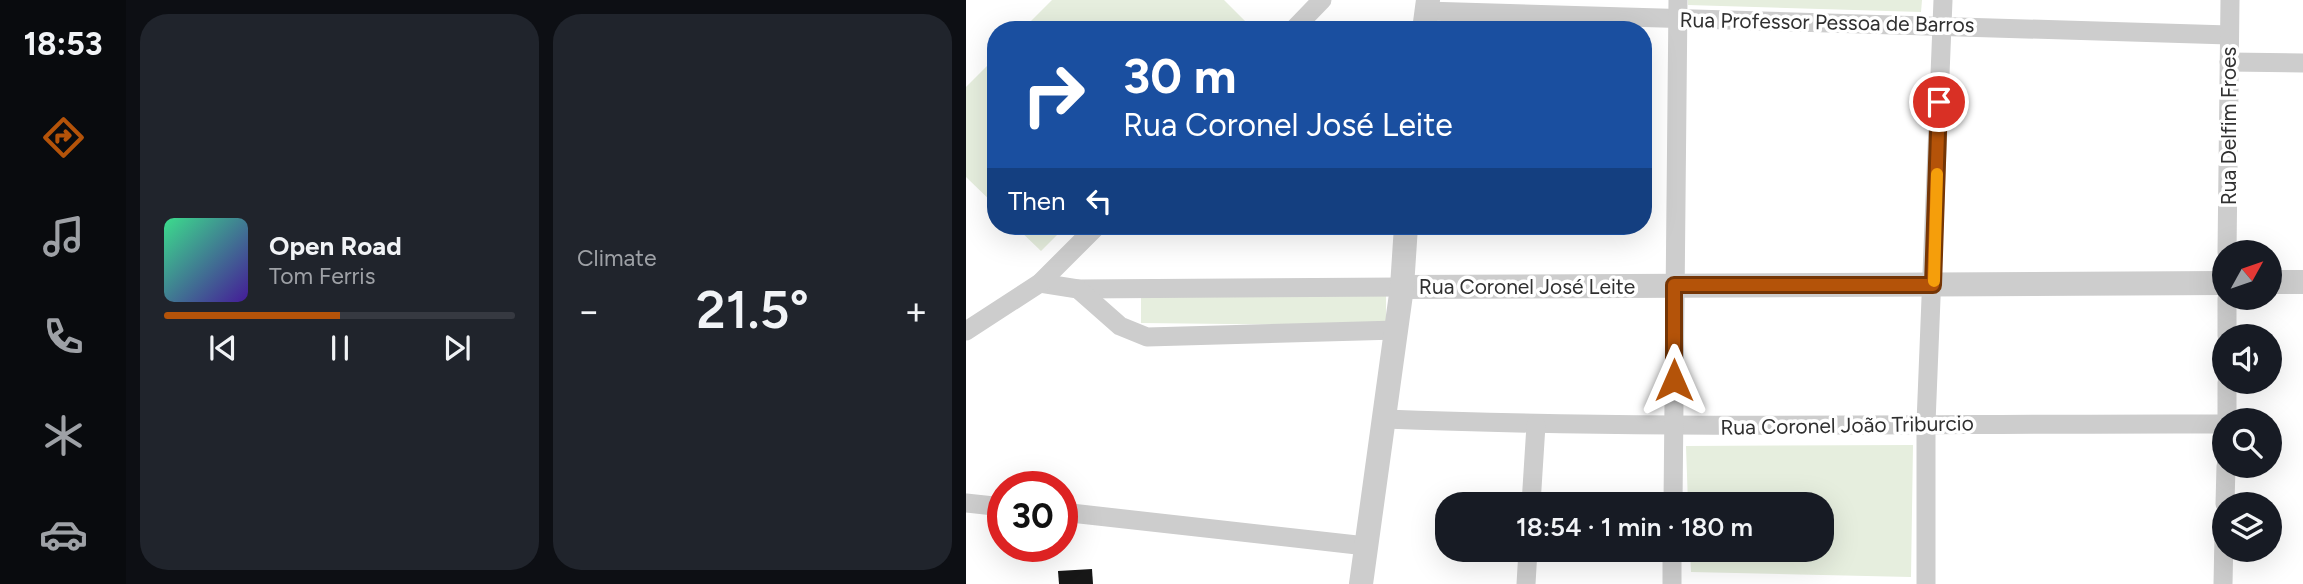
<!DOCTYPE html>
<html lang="en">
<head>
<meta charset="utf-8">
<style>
	body { margin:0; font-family:Figtree,sans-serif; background:#20242c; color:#f1f3f6; height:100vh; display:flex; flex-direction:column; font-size:26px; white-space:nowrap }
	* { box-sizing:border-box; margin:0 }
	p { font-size:23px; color:#9ea1a6 }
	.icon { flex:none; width:38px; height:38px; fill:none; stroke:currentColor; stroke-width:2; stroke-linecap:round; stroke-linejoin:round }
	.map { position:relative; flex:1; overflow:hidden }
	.side { display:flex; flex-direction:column; gap:14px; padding:14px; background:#0d0f14; width:840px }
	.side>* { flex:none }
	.hud { position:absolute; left:21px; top:21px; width:665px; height:214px; border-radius:28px; box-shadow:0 7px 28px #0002; background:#1a4fa0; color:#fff; overflow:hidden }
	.needle { width:46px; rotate:50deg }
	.fabs { position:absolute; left:1246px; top:240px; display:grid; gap:14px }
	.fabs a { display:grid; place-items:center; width:70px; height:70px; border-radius:50%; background:#171b24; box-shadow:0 7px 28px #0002; font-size:35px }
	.speed { position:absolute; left:21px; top:471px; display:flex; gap:14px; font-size:35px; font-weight:700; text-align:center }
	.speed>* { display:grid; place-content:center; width:91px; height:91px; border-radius:50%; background:#171b24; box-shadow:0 7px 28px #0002; line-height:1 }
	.speed .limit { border:10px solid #d22; background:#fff; color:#111 }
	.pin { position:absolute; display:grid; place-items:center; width:60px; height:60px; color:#fff; margin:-30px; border:4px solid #fff; border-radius:50%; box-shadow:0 2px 7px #0007 }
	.me { position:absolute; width:77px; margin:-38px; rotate:0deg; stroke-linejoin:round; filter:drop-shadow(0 0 5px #0008) }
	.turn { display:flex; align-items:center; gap:24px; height:147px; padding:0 21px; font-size:32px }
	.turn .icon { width:91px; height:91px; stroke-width:2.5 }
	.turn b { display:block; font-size:49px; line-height:60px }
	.then { display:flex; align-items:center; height:66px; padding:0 21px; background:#0003; gap:14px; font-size:26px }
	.big { font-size:52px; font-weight:600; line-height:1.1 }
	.side .widget { flex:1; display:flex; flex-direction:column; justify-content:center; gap:10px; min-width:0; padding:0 24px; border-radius:28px; background:#20242c }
	.song { display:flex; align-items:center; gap:21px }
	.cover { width:84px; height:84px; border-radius:10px; background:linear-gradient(135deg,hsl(150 70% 55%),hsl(260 70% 35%)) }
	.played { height:7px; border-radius:4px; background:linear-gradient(90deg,#b45309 50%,#363941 50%) }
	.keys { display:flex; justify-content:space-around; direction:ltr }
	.heat { display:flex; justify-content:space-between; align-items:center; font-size:38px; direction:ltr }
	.side .tiles { flex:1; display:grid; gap:14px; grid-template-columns:repeat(2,1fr) }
	.trip { position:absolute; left:469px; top:492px; width:399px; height:70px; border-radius:28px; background:#171b24; box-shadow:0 7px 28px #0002; font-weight:600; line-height:70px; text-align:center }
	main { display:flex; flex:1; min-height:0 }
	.tabs { display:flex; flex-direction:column; width:126px; justify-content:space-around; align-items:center; background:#090b0e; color:#9ea1a6 }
	.tabs .icon { width:49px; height:49px }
	.tabs .selected { color:#b45309 }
	.tabs b { font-size:32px; color:#f1f3f6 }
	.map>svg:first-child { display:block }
	.green { fill:#e6eede }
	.building { fill:#171717 }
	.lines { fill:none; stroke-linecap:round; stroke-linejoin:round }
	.minor { stroke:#cdcdcd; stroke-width:19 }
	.tertiary { stroke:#cdcdcd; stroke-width:24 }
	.route-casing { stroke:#753606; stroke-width:18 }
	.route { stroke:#b45309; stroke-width:12 }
	.slow { stroke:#f59e0b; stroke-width:12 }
	.labels { text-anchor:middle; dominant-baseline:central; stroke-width:7; stroke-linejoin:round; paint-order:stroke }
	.street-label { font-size:21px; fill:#303030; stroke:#fff }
</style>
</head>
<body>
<main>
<nav class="tabs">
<b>18:53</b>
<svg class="icon selected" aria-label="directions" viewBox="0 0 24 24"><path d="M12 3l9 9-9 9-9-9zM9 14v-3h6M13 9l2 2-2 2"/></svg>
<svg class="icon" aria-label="music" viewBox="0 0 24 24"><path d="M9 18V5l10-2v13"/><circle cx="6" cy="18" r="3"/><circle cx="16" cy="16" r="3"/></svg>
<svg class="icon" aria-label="phone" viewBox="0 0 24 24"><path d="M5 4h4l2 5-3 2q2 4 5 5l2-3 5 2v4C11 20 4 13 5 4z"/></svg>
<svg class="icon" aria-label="climate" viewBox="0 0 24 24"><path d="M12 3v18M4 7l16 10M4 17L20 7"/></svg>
<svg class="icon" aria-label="car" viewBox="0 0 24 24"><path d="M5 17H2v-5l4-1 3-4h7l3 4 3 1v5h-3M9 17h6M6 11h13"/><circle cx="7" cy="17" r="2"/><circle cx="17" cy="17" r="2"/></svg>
</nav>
<section class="side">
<div class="tiles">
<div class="widget">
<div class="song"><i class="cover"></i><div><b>Open Road</b><p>Tom Ferris</p></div></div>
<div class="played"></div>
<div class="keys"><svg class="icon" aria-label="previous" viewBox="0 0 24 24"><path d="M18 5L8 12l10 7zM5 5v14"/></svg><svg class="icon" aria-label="pause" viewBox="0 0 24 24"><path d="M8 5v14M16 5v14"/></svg><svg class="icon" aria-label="next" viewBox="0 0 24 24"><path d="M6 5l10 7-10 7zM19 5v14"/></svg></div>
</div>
<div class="widget"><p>Climate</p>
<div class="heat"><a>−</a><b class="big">21.5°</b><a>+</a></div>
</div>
</div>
</section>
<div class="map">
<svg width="1337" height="584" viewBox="0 0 1337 584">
	<rect width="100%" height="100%" fill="#fff"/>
	<g class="green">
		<path d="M 86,0 L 258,0 L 288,30 L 56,30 Z"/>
		<path d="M 722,0 L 956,0 L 955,12 L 722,5 Z"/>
		<path d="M 30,57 L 30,206 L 0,177 L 0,87 Z"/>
		<path d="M 49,226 L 100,226 L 75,251 Z"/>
		<path d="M 175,291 L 420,292 L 420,326 L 175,323 Z"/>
		<path d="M 947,445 L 945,577 L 725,572 L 724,550 L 856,550 L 856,504 L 722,504 L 720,446 Z"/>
	</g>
	<path class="building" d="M 126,569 L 127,584 L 93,584 L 92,571 Z"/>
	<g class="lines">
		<g class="minor">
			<path d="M 460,11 L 1263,35"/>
			<path d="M 327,30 L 356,0"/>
			<path d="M 1263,62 L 1337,63"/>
			<path d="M 1261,252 L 1264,0"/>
			<path d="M 74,283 L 112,289 L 436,287"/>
			<path d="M 112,289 L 154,326 L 181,337 L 431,330"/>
			<path d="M 1261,298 L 1261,336"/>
			<path d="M 0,331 L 74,283 L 131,226"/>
			<path d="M 1261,382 L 1261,420"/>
			<path d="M 419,419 C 699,430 978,423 1258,424"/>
			<path d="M 0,503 L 37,507"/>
			<path d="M 565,504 L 570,425"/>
			<path d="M 707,504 L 712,0"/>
			<path d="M 1259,504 L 1260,466"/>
			<path d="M 96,512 L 400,546"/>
			<path d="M 560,584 L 562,550"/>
			<path d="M 706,584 L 706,550"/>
			<path d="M 960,584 L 960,423 L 977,0"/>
			<path d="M 1257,584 L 1258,535"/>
		</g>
		<g class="tertiary">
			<path d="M 458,30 L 462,0"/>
			<path d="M 1304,282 L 1337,282"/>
			<path d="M 436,287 L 1258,283"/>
			<path d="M 395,584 L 436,287 L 440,226"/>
		</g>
	</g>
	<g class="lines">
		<defs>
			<path id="route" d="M 708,380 L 708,285 L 967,285 L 973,102"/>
		</defs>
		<use href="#route" class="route-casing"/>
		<use href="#route" class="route"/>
		<path class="slow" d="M 968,281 L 971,174"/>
	</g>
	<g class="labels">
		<g class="street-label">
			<text transform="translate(861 22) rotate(1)">Rua Professor Pessoa de Barros</text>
			<text transform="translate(1262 126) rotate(-90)">Rua Delfim Froes</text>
			<text x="561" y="286">Rua Coronel José Leite</text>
			<text transform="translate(881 425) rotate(-1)">Rua Coronel João Triburcio</text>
		</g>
	</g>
</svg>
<div class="fabs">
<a><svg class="needle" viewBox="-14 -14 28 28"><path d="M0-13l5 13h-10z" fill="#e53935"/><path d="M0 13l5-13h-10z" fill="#9ea1a6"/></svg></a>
<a><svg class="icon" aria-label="sound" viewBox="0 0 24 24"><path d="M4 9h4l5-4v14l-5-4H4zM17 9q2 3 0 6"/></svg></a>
<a><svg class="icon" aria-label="search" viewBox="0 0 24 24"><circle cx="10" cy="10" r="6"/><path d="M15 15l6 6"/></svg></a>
<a><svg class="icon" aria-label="layers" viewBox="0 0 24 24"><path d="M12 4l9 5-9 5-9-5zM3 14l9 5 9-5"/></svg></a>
</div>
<div class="speed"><div class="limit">30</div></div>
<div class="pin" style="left:973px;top:102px;background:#d93025"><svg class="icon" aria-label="arrive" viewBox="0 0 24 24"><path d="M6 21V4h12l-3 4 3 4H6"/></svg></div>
<svg class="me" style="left:708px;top:380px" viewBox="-20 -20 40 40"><path d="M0-17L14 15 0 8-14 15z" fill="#b45309" stroke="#fff" stroke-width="4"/></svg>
<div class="trip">18:54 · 1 min · 180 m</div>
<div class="hud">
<div class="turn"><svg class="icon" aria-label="right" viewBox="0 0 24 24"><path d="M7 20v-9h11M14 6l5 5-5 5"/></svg><div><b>30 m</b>Rua Coronel José Leite</div></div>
<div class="then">Then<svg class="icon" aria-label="left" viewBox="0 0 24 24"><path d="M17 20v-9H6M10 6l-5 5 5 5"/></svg></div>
</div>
</div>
</main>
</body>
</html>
